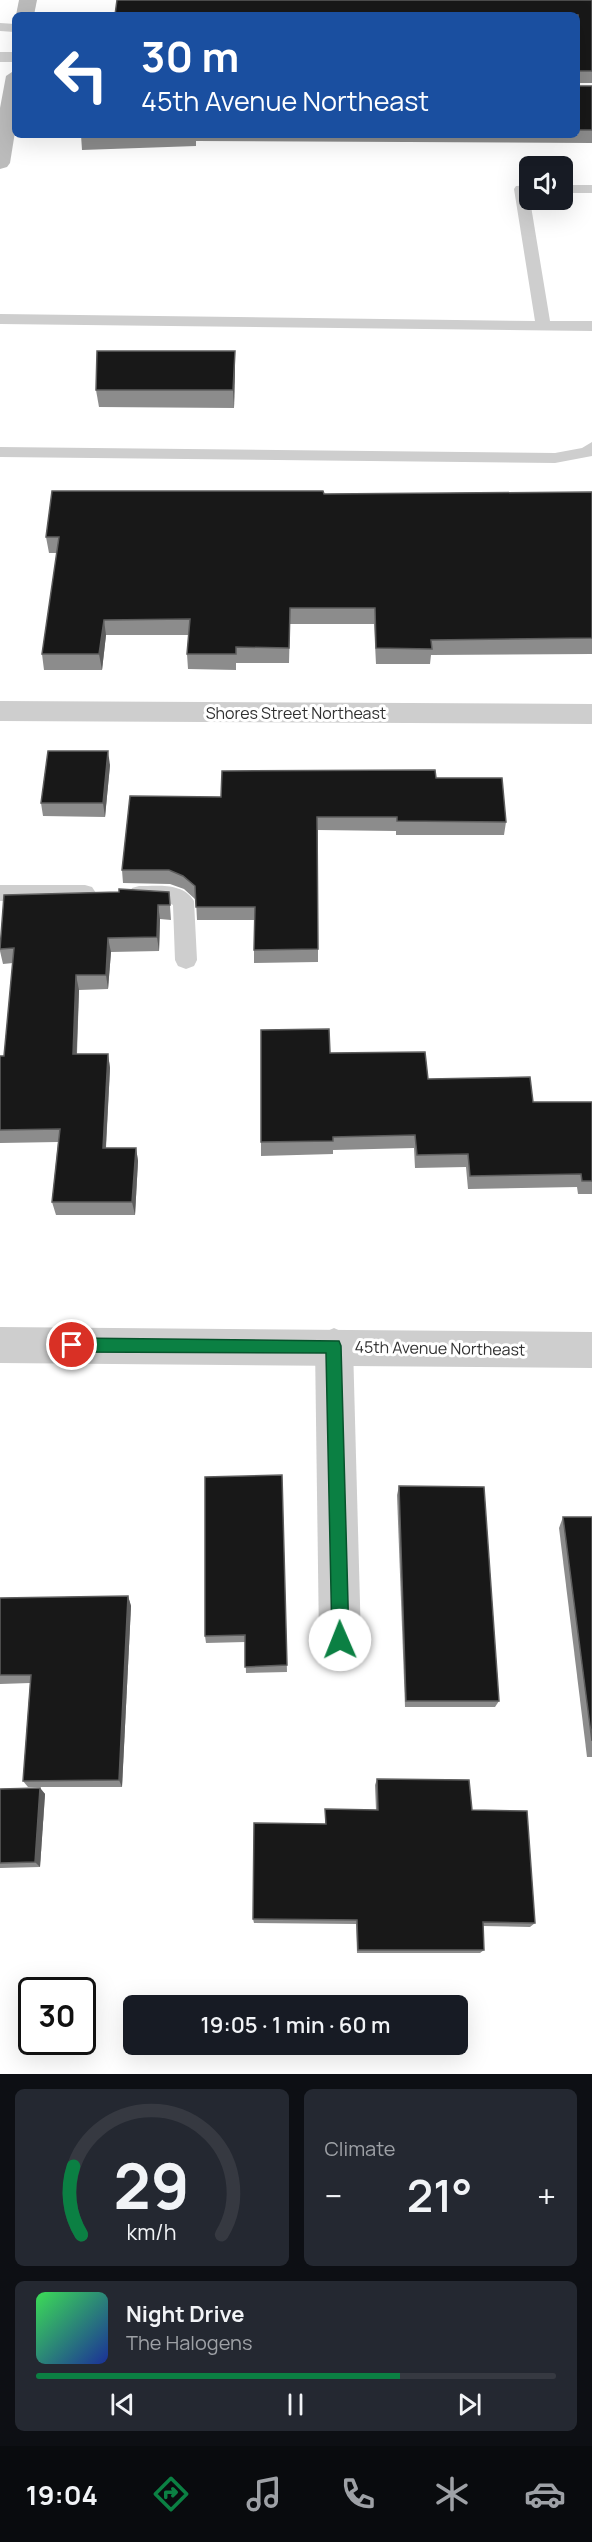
<!DOCTYPE html>
<html lang="en">
<head>
<meta charset="utf-8">
<style>
	body { margin:0; font-family:Manrope,sans-serif; background:#242831; color:#f1f3f6; height:100vh; display:flex; flex-direction:column; font-size:22px; white-space:nowrap }
	* { box-sizing:border-box; margin:0 }
	p { font-size:20px; color:#9ea1a6 }
	.icon { flex:none; width:33px; height:33px; fill:none; stroke:currentColor; stroke-width:2; stroke-linecap:round; stroke-linejoin:round }
	.map { position:relative; height:2074px; overflow:hidden }
	.drawer { display:flex; flex-direction:column; gap:15px; padding:15px; background:#0d0f14; flex:1 }
	.drawer>* { flex:none }
	.hud { position:absolute; left:12px; top:12px; width:568px; height:126px; border-radius:9px; box-shadow:0 6px 24px #0002; background:#1a4fa0; color:#fff; overflow:hidden }
	.tools { position:absolute; left:519px; top:156px; display:grid; gap:12px }
	.tools a { display:grid; place-items:center; width:54px; height:54px; border-radius:9px; background:#171b24; box-shadow:0 6px 24px #0002; font-size:30px }
	.speed { position:absolute; left:18px; top:1977px; display:flex; gap:12px; font-size:30px; font-weight:700; text-align:center }
	.speed>* { display:grid; place-content:center; width:78px; height:78px; border-radius:50%; background:#171b24; box-shadow:0 6px 24px #0002; line-height:1 }
	.speed .limit { border:3px solid #111; border-radius:9px; background:#fff; color:#111 }
	.pin { position:absolute; display:grid; place-items:center; width:51px; height:51px; color:#fff; margin:-26px; border:3px solid #fff; border-radius:50%; box-shadow:0 2px 6px #0007 }
	.me { position:absolute; width:66px; margin:-33px; rotate:359deg; stroke-linejoin:round; filter:drop-shadow(0 0 4px #0008) }
	.turn { display:flex; align-items:center; gap:21px; height:126px; padding:0 30px; font-size:27px }
	.turn .icon { width:78px; height:78px; stroke-width:2.5 }
	.turn b { display:block; font-size:42px; line-height:51px }
	.big { font-size:45px; font-weight:600; line-height:1.1 }
	.drawer .widget { flex:1; display:flex; flex-direction:column; justify-content:center; gap:9px; min-width:0; padding:0 21px; border-radius:9px; background:#242831 }
	.drawer .dial { align-items:center; gap:0 }
	.dial svg { height:156px; overflow:visible; fill:none; stroke:#363941; stroke-width:7; stroke-linecap:round; text-anchor:middle }
	.dial text { fill:#f1f3f6; stroke:none }
	.song { display:flex; align-items:center; gap:18px }
	.cover { width:72px; height:72px; border-radius:9px; background:linear-gradient(135deg,hsl(130 70% 55%),hsl(230 70% 35%)) }
	.played { height:6px; border-radius:3px; background:linear-gradient(90deg,#0b8043 70%,#363941 70%) }
	.keys { display:flex; justify-content:space-around; direction:ltr }
	.heat { display:flex; justify-content:space-between; align-items:center; font-size:33px; direction:ltr }
	.drawer .tiles { flex:1; display:grid; gap:15px; grid-template-columns:1fr 1fr }
	.widget:last-child { grid-column:span 2 }
	.trip { position:absolute; left:123px; top:1995px; width:345px; height:60px; border-radius:9px; background:#171b24; box-shadow:0 6px 24px #0002; font-weight:600; line-height:60px; text-align:center }
	.tabs { display:flex; height:96px; justify-content:space-around; align-items:center; background:#090b0e; color:#9ea1a6 }
	.tabs .icon { width:42px; height:42px }
	.tabs .selected { color:#0b8043 }
	.tabs b { font-size:27px; color:#f1f3f6 }
	.map>svg:first-child { display:block }
	.lines { fill:none; stroke-linecap:round; stroke-linejoin:round }
	.service { fill:#cecece; fill-rule:evenodd }
	.minor { fill:#cecece; fill-rule:evenodd }
	.tertiary { fill:#cecece; fill-rule:evenodd }
	.secondary { fill:#bbb; fill-rule:evenodd }
	.wall { fill:#8c8c8c }
	.shaded-wall { fill:#5d5d5d }
	.building { fill:#181818; stroke:#5d5d5d; stroke-width:1.5 }
	.route { fill:#0b8043; stroke:#07532c; stroke-width:1.5 }
	.labels { text-anchor:middle; dominant-baseline:central; stroke-width:6; stroke-linejoin:round; paint-order:stroke }
	.street-label { font-size:16px; fill:#313131; stroke:#fff }
</style>
</head>
<body>
<div class="map">
<svg width="592" height="2074" viewBox="0 0 592 2074">
	<rect width="100%" height="100%" fill="#fff"/>
	<g class="lines">
		<g class="service">
			<path d="M 0,23 L 15,24 L 15,32 L 0,31 Z"/>
			<path d="M 530,185 L 530,200 L 550,321 L 592,321 L 592,331 L 0,324 L 0,314 L 535,321 L 514,189 L 516,186 Z"/>
			<rect x="562" y="185" width="30" height="8"/>
			<path d="M 592,442 L 592,456 L 555,463 L 0,457 L 0,447 L 555,453 L 582,448 Z"/>
			<path d="M 0,885 L 85,885 L 92,887 L 96,893 L 92,899 L 85,901 L 0,901 Z"/>
			<path d="M 139,886 C 157,886 183,882 194,901 L 197,960 L 194,966 L 186,969 L 178,966 L 175,960 L 173,905 L 167,902 L 132,900 L 128,894 L 132,888 Z"/>
		</g>
		<g class="minor">
			<rect x="0" y="52" width="15" height="10"/>
			<path d="M 0,701 L 592,704 L 592,724 L 0,721 Z"/>
			<path d="M 334,1328 L 347,1334 L 353,1346 L 361,1640 L 355,1655 L 340,1661 L 325,1655 L 319,1640 L 315,1346 L 321,1334 Z"/>
		</g>
		<path class="tertiary" d="M 0,1327 L 592,1332 L 592,1368 L 0,1363 Z"/>
		<g class="secondary">
			<path d="M 19,0 L 37,0 L 34,15 L 16,15 Z"/>
			<path d="M 15,70 L 15,132 L 10,163 L 7,167 L 0,169 L 0,108 L 6,76 Z"/>
		</g>
	</g>
	<g class="wall">
		<path d="M 592,0 L 592,83 L 578,83 L 578,86 L 592,86 L 592,143 L 196,141 L 196,146 L 82,150 L 81,135 L 578,135 L 578,15 Z"/>
		<path d="M 235,351 L 235,369 L 234,408 L 99,407 L 96,390 Z"/>
		<path d="M 592,492 L 592,654 L 431,655 L 430,664 L 376,664 L 374,624 L 290,624 L 289,663 L 236,663 L 236,670 L 188,669 L 187,654 L 189,635 L 106,635 L 102,670 L 44,670 L 42,654 L 57,553 L 49,553 L 46,537 L 324,494 Z"/>
		<path d="M 110,765 L 105,817 L 43,816 L 41,803 Z"/>
		<path d="M 436,778 L 506,822 L 504,835 L 396,835 L 396,831 L 318,830 L 318,962 L 254,963 L 254,920 L 197,920 L 196,900 L 184,889 L 170,884 L 123,883 L 122,870 L 221,797 Z"/>
		<path d="M 169,892 L 171,920 L 160,919 L 159,951 L 111,952 L 108,989 L 79,990 L 77,1054 L 108,1054 L 110,1068 L 106,1148 L 136,1148 L 138,1161 L 135,1215 L 56,1215 L 52,1202 L 58,1142 L 0,1143 L 0,1056 L 4,1056 L 13,963 L 3,964 L 0,951 L 0,943 Z"/>
		<path d="M 330,1053 L 428,1079 L 533,1102 L 592,1102 L 592,1194 L 578,1194 L 577,1187 L 468,1189 L 466,1167 L 415,1168 L 414,1148 L 333,1150 L 333,1154 L 261,1156 L 261,1142 Z"/>
		<path d="M 282,1475 L 287,1672 L 246,1673 L 245,1642 L 206,1643 L 205,1636 Z"/>
		<path d="M 399,1486 L 499,1701 L 495,1707 L 405,1707 L 397,1495 Z"/>
		<path d="M 563,1517 L 592,1517 L 592,1757 L 587,1757 L 559,1528 Z"/>
		<path d="M 128,1596 L 131,1606 L 122,1787 L 28,1787 L 23,1781 L 30,1683 L 0,1684 L 0,1598 Z"/>
		<path d="M 377,1779 L 472,1810 L 535,1923 L 530,1927 L 483,1926 L 484,1950 L 480,1953 L 357,1953 L 356,1924 L 254,1923 L 253,1919 L 325,1824 L 325,1809 L 376,1810 L 375,1785 Z"/>
		<path d="M 40,1788 L 45,1794 L 40,1867 L 0,1868 L 0,1789 Z"/>
	</g>
	<g class="shaded-wall">
		<path d="M 235,351 L 235,369 L 234,408 L 233,390 Z"/>
		<path d="M 104,620 L 106,635 L 102,670 L 99,654 Z"/>
		<path d="M 108,751 L 110,765 L 105,817 L 103,803 Z"/>
		<path d="M 158,905 L 160,919 L 159,951 L 157,937 Z"/>
		<path d="M 108,938 L 111,952 L 108,989 L 106,975 Z"/>
		<path d="M 76,975 L 79,990 L 76,1068 L 73,1054 Z"/>
		<path d="M 108,1054 L 110,1068 L 105,1162 L 103,1148 Z"/>
		<path d="M 136,1148 L 138,1161 L 135,1215 L 132,1202 Z"/>
		<path d="M 128,1596 L 131,1606 L 122,1787 L 119,1780 Z"/>
		<path d="M 40,1788 L 45,1794 L 40,1867 L 35,1862 Z"/>
	</g>
	<g class="building">
		<path d="M 117,0 L 592,0 L 592,71 L 578,71 L 578,86 L 592,86 L 592,130 L 578,130 L 578,15 L 115,15 Z"/>
		<path d="M 81,135 L 137,135 L 81,137 Z"/>
		<path d="M 97,351 L 235,351 L 233,390 L 96,390 Z"/>
		<path d="M 52,491 L 323,491 L 324,494 L 592,492 L 592,638 L 431,640 L 432,649 L 376,648 L 375,608 L 290,608 L 289,648 L 236,647 L 236,654 L 187,654 L 190,619 L 104,620 L 99,654 L 42,654 L 59,537 L 46,537 Z"/>
		<path d="M 48,751 L 108,751 L 103,803 L 41,803 Z"/>
		<path d="M 435,770 L 436,778 L 502,778 L 506,822 L 397,821 L 397,817 L 317,817 L 318,949 L 254,950 L 255,907 L 196,907 L 195,886 L 183,876 L 169,870 L 122,870 L 130,796 L 221,797 L 222,771 Z"/>
		<path d="M 119,889 L 169,892 L 170,905 L 158,905 L 157,937 L 108,938 L 106,975 L 76,975 L 73,1054 L 108,1054 L 103,1148 L 136,1148 L 132,1202 L 52,1202 L 60,1129 L 0,1130 L 0,1056 L 4,1056 L 14,948 L 0,949 L 4,895 L 119,892 Z"/>
		<path d="M 329,1029 L 330,1053 L 425,1052 L 428,1079 L 530,1077 L 533,1102 L 592,1102 L 592,1181 L 582,1181 L 581,1174 L 470,1176 L 468,1154 L 417,1155 L 415,1135 L 333,1137 L 333,1141 L 261,1142 L 261,1030 Z"/>
		<path d="M 282,1475 L 287,1665 L 245,1667 L 245,1635 L 205,1636 L 205,1477 Z"/>
		<path d="M 399,1486 L 484,1487 L 499,1701 L 406,1701 Z"/>
		<path d="M 563,1517 L 592,1517 L 592,1741 Z"/>
		<path d="M 128,1596 L 119,1780 L 23,1781 L 31,1675 L 0,1675 L 0,1598 Z"/>
		<path d="M 377,1779 L 469,1780 L 472,1810 L 527,1811 L 535,1923 L 483,1922 L 484,1950 L 358,1950 L 357,1920 L 253,1919 L 254,1823 L 326,1824 L 325,1809 L 378,1810 Z"/>
		<path d="M 40,1788 L 35,1862 L 0,1863 L 0,1789 Z"/>
	</g>
	<path class="route" d="M 72,1338 L 339,1341 L 341,1346 L 349,1640 L 346,1646 L 340,1648 L 334,1646 L 332,1640 L 326,1353 L 72,1352 L 66,1350 L 64,1345 L 66,1340 Z"/>
	<g class="labels">
		<g class="street-label">
			<text x="296" y="713">Shores Street Northeast</text>
			<text transform="translate(440 1348) rotate(1)">45th Avenue Northeast</text>
		</g>
	</g>
</svg>
<div class="tools">
<a><svg class="icon" aria-label="sound" viewBox="0 0 24 24"><path d="M4 9h4l5-4v14l-5-4H4zM17 9q2 3 0 6"/></svg></a>
</div>
<div class="speed"><div class="limit">30</div></div>
<div class="pin" style="left:72px;top:1345px;background:#d93025"><svg class="icon" aria-label="arrive" viewBox="0 0 24 24"><path d="M6 21V4h12l-3 4 3 4H6"/></svg></div>
<svg class="me" style="left:340px;top:1640px" viewBox="-20 -20 40 40"><circle r="19" fill="#fff"/><path d="M0-13L10 11 0 6-10 11z" fill="#0b8043"/></svg>
<div class="trip">19:05 · 1 min · 60 m</div>
<div class="hud">
<div class="turn"><svg class="icon" aria-label="left" viewBox="0 0 24 24"><path d="M17 20v-9H6M10 6l-5 5 5 5"/></svg><div><b>30 m</b>45th Avenue Northeast</div></div>
</div>
</div>
<section class="drawer">
<div class="tiles">
<div class="widget dial"><svg viewBox="0 0 100 80">
<path d="M14 69A42 42 0 1 1 86 69"/>
<path d="M14 69A42 42 0 0 1 10 34" stroke="#0b8043"/>
<text x="50" y="56" font-size="32" font-weight="700">29</text>
<text x="50" y="72" font-size="11">km/h</text>
</svg></div>
<div class="widget"><p>Climate</p>
<div class="heat"><a>−</a><b class="big">21°</b><a>+</a></div>
</div>
<div class="widget">
<div class="song"><i class="cover"></i><div><b>Night Drive</b><p>The Halogens</p></div></div>
<div class="played"></div>
<div class="keys"><svg class="icon" aria-label="previous" viewBox="0 0 24 24"><path d="M18 5L8 12l10 7zM5 5v14"/></svg><svg class="icon" aria-label="pause" viewBox="0 0 24 24"><path d="M8 5v14M16 5v14"/></svg><svg class="icon" aria-label="next" viewBox="0 0 24 24"><path d="M6 5l10 7-10 7zM19 5v14"/></svg></div>
</div>
</div>
</section>
<nav class="tabs">
<b>19:04</b>
<svg class="icon selected" aria-label="directions" viewBox="0 0 24 24"><path d="M12 3l9 9-9 9-9-9zM9 14v-3h6M13 9l2 2-2 2"/></svg>
<svg class="icon" aria-label="music" viewBox="0 0 24 24"><path d="M9 18V5l10-2v13"/><circle cx="6" cy="18" r="3"/><circle cx="16" cy="16" r="3"/></svg>
<svg class="icon" aria-label="phone" viewBox="0 0 24 24"><path d="M5 4h4l2 5-3 2q2 4 5 5l2-3 5 2v4C11 20 4 13 5 4z"/></svg>
<svg class="icon" aria-label="climate" viewBox="0 0 24 24"><path d="M12 3v18M4 7l16 10M4 17L20 7"/></svg>
<svg class="icon" aria-label="car" viewBox="0 0 24 24"><path d="M5 17H2v-5l4-1 3-4h7l3 4 3 1v5h-3M9 17h6M6 11h13"/><circle cx="7" cy="17" r="2"/><circle cx="17" cy="17" r="2"/></svg>
</nav>
</body>
</html>
